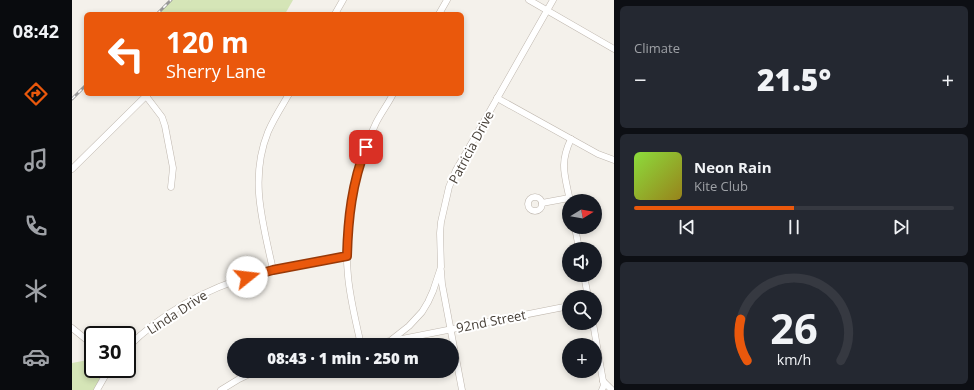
<!DOCTYPE html>
<html lang="en">
<head>
<meta charset="utf-8">
<style>
	body { margin:0; font-family:"Open Sans",sans-serif; background:#242831; color:#f1f3f6; height:100vh; display:flex; flex-direction:column; font-size:15px; white-space:nowrap }
	* { box-sizing:border-box; margin:0 }
	p { font-size:13px; color:#9ea1a6 }
	.icon { flex:none; width:22px; height:22px; fill:none; stroke:currentColor; stroke-width:2; stroke-linecap:round; stroke-linejoin:round }
	.map { position:relative; flex:1; overflow:hidden }
	.drawer { display:flex; flex-direction:column; gap:6px; padding:6px; background:#0d0f14; width:360px }
	.drawer>* { flex:none }
	.hud { position:absolute; left:12px; top:12px; width:380px; height:84px; border-radius:6px; box-shadow:0 2px 6px #0003; background:#ea580c; color:#fff; overflow:hidden }
	.needle { width:26px; rotate:79deg }
	.fabs { position:absolute; left:490px; top:194px; display:grid; gap:8px }
	.fabs a { display:grid; place-items:center; width:40px; height:40px; border-radius:50%; background:#171b24; box-shadow:0 2px 6px #0003; font-size:20px }
	.speed { position:absolute; left:12px; top:326px; display:flex; gap:8px; font-size:20px; font-weight:700; text-align:center }
	.speed>* { display:grid; place-content:center; width:52px; height:52px; border-radius:50%; background:#171b24; box-shadow:0 2px 6px #0003; line-height:1 }
	.speed .limit { border:2px solid #111; border-radius:6px; background:#fff; color:#111 }
	.pin { position:absolute; display:grid; place-items:center; width:34px; height:34px; color:#fff; margin:-17px; border-radius:8px; box-shadow:0 2px 6px #0006 }
	.me { position:absolute; width:44px; margin:-22px; rotate:74deg; stroke-linejoin:round; filter:drop-shadow(0 0 3px #0008) }
	.turn { display:flex; align-items:center; gap:14px; height:84px; padding:0 16px; font-size:18px }
	.turn .icon { width:52px; height:52px; stroke-width:2.5 }
	.turn b { display:block; font-size:28px; line-height:34px }
	.big { font-size:30px; font-weight:800; line-height:1.1 }
	.drawer .widget { flex:1; display:flex; flex-direction:column; justify-content:center; gap:6px; min-width:0; padding:0 14px; border-radius:6px; background:#242831 }
	.drawer .dial { align-items:center; gap:0 }
	.dial svg { height:104px; overflow:visible; fill:none; stroke:#363941; stroke-width:7; stroke-linecap:round; text-anchor:middle }
	.dial text { fill:#f1f3f6; stroke:none }
	.song { display:flex; align-items:center; gap:12px }
	.cover { width:48px; height:48px; border-radius:6px; background:linear-gradient(135deg,hsl(90 70% 55%),hsl(50 70% 35%)) }
	.played { height:4px; border-radius:2px; background:linear-gradient(90deg,#ea580c 50%,#363941 50%) }
	.keys { display:flex; justify-content:space-around; direction:ltr }
	.heat { display:flex; justify-content:space-between; align-items:center; font-size:22px; direction:ltr }
	.trip { position:absolute; left:155px; top:338px; width:232px; height:40px; border-radius:20px; background:#171b24; box-shadow:0 2px 6px #0003; font-weight:800; line-height:40px; text-align:center }
	main { display:flex; flex:1; min-height:0 }
	.tab-bar { display:flex; flex-direction:column; width:72px; justify-content:space-around; align-items:center; background:#090b0e; color:#9ea1a6 }
	.tab-bar .icon { width:28px; height:28px }
	.tab-bar .current { color:#ea580c }
	.tab-bar b { font-size:18px; color:#f1f3f6 }
	.map>svg:first-child { display:block }
	.park { fill:#d5e5b7 }
	.lines { fill:none; stroke-linecap:round; stroke-linejoin:round }
	.minor-casing { stroke:#bfb7ae; stroke-width:7 }
	.minor { stroke:#fff; stroke-width:6 }
	.rail-casing { stroke:#999; stroke-width:3 }
	.rail { stroke:#fff; stroke-width:1.5; stroke-dasharray:4.5; stroke-linecap:butt }
	.route-casing { stroke:#983908; stroke-width:10 }
	.route { stroke:#ea580c; stroke-width:7 }
	.labels { text-anchor:middle; dominant-baseline:central; stroke-width:4; stroke-linejoin:round; paint-order:stroke }
	.street-label { font-size:13px; fill:#484139; stroke:#fff }
</style>
</head>
<body>
<main>
<nav class="tab-bar">
<b>08:42</b>
<svg class="icon current" aria-label="directions" viewBox="0 0 24 24"><path d="M12 3l9 9-9 9-9-9zM9 14v-3h6M13 9l2 2-2 2"/></svg>
<svg class="icon" aria-label="music" viewBox="0 0 24 24"><path d="M9 18V5l10-2v13"/><circle cx="6" cy="18" r="3"/><circle cx="16" cy="16" r="3"/></svg>
<svg class="icon" aria-label="phone" viewBox="0 0 24 24"><path d="M5 4h4l2 5-3 2q2 4 5 5l2-3 5 2v4C11 20 4 13 5 4z"/></svg>
<svg class="icon" aria-label="climate" viewBox="0 0 24 24"><path d="M12 3v18M4 7l16 10M4 17L20 7"/></svg>
<svg class="icon" aria-label="car" viewBox="0 0 24 24"><path d="M5 17H2v-5l4-1 3-4h7l3 4 3 1v5h-3M9 17h6M6 11h13"/><circle cx="7" cy="17" r="2"/><circle cx="17" cy="17" r="2"/></svg>
</nav>
<div class="map">
<svg width="542" height="390" viewBox="0 0 542 390">
	<rect width="100%" height="100%" fill="#f4f1eb"/>
	<g class="park">
		<path d="M 99,0 L 221,0 L 213,14 L 85,14 Z"/>
		<path d="M 21,359 L 21,369 L 37,369 L 25,390 L 0,390 L 0,363 Z"/>
	</g>
	<g class="lines">
		<defs>
			<g id="minor">
				<path d="M 457,0 L 542,49"/>
				<path d="M 263,14 L 271,0"/>
				<path d="M 367,14 L 375,0"/>
				<path d="M 74,96 L 90,117 L 93,126 L 101,168 L 99,187"/>
				<path d="M 425,98 L 526,154 L 542,160"/>
				<path d="M 0,169 L 76,94"/>
				<circle cx="463" cy="204" r="7"/>
				<path d="M 498,201 C 493,175 487,164 499,139"/>
				<path d="M 470,203 L 497,198"/>
				<path d="M 503,227 L 507,249"/>
				<path d="M 201,270 C 191,223 177,179 196,132 C 202,118 210,106 217,94"/>
				<path d="M 369,271 L 370,284 L 390,390"/>
				<path d="M 512,275 L 516,297"/>
				<path d="M 521,323 L 531,381 L 532,385 L 530,390"/>
				<path d="M 0,328 L 21,345"/>
				<path d="M 320,341 L 497,306"/>
				<path d="M 289,345 C 284,322 278,299 276,276 C 271,224 281,170 304,123 C 309,113 316,104 321,94"/>
				<path d="M 297,345 L 318,341 L 337,326 L 350,312 L 356,302 L 361,291 L 369,267 L 368,233 L 369,222 L 377,187 L 384,170 L 402,139 L 481,0"/>
				<path d="M 55,348 C 95,308 146,283 200,270 C 225,264 250,261 275,256"/>
				<path d="M 531,381 L 540,390"/>
				<path d="M 25,390 L 37,369"/>
				<path d="M 149,390 L 167,379 L 184,371"/>
			</g>
		</defs>
		<use href="#minor" class="minor-casing"/>
		<use href="#minor" class="minor"/>
		<defs>
			<g id="rail">
				<path d="M 85,14 L 99,0"/>
				<path d="M 0,99 L 14,85"/>
			</g>
		</defs>
		<use href="#rail" class="rail-casing"/>
		<use href="#rail" class="rail"/>
	</g>
	<g class="lines">
		<defs>
			<path id="route" d="M 175,277 L 201,270 L 275,256 C 276,218 280,183 294,147"/>
		</defs>
		<use href="#route" class="route-casing"/>
		<use href="#route" class="route"/>
	</g>
	<g class="labels">
		<g class="street-label">
			<text transform="translate(399 147) rotate(-62)">Patricia Drive</text>
			<text transform="translate(105 312) rotate(-33)">Linda Drive</text>
			<text transform="translate(419 321) rotate(-11)">92nd Street</text>
		</g>
	</g>
</svg>
<div class="fabs">
<a><svg class="needle" viewBox="-14 -14 28 28"><path d="M0-13l5 13h-10z" fill="#e53935"/><path d="M0 13l5-13h-10z" fill="#9ea1a6"/></svg></a>
<a><svg class="icon" aria-label="sound" viewBox="0 0 24 24"><path d="M4 9h4l5-4v14l-5-4H4zM17 9q2 3 0 6"/></svg></a>
<a><svg class="icon" aria-label="search" viewBox="0 0 24 24"><circle cx="10" cy="10" r="6"/><path d="M15 15l6 6"/></svg></a>
<a>+</a>
</div>
<div class="speed"><div class="limit">30</div></div>
<div class="pin" style="left:294px;top:147px;background:#d93025"><svg class="icon" aria-label="arrive" viewBox="0 0 24 24"><path d="M6 21V4h12l-3 4 3 4H6"/></svg></div>
<svg class="me" style="left:175px;top:277px" viewBox="-20 -20 40 40"><circle r="19" fill="#fff"/><path d="M0-13L10 11 0 6-10 11z" fill="#ea580c"/></svg>
<div class="trip">08:43 · 1 min · 250 m</div>
<div class="hud">
<div class="turn"><svg class="icon" aria-label="left" viewBox="0 0 24 24"><path d="M17 20v-9H6M10 6l-5 5 5 5"/></svg><div><b>120 m</b>Sherry Lane</div></div>
</div>
</div>
<section class="drawer">
<div class="widget"><p>Climate</p>
<div class="heat"><a>−</a><b class="big">21.5°</b><a>+</a></div>
</div>
<div class="widget">
<div class="song"><i class="cover"></i><div><b>Neon Rain</b><p>Kite Club</p></div></div>
<div class="played"></div>
<div class="keys"><svg class="icon" aria-label="previous" viewBox="0 0 24 24"><path d="M18 5L8 12l10 7zM5 5v14"/></svg><svg class="icon" aria-label="pause" viewBox="0 0 24 24"><path d="M8 5v14M16 5v14"/></svg><svg class="icon" aria-label="next" viewBox="0 0 24 24"><path d="M6 5l10 7-10 7zM19 5v14"/></svg></div>
</div>
<div class="widget dial"><svg viewBox="0 0 100 80">
<path d="M14 69A42 42 0 1 1 86 69"/>
<path d="M14 69A42 42 0 0 1 9 37" stroke="#ea580c"/>
<text x="50" y="56" font-size="32" font-weight="700">26</text>
<text x="50" y="72" font-size="11">km/h</text>
</svg></div>
</section>
</main>
</body>
</html>
